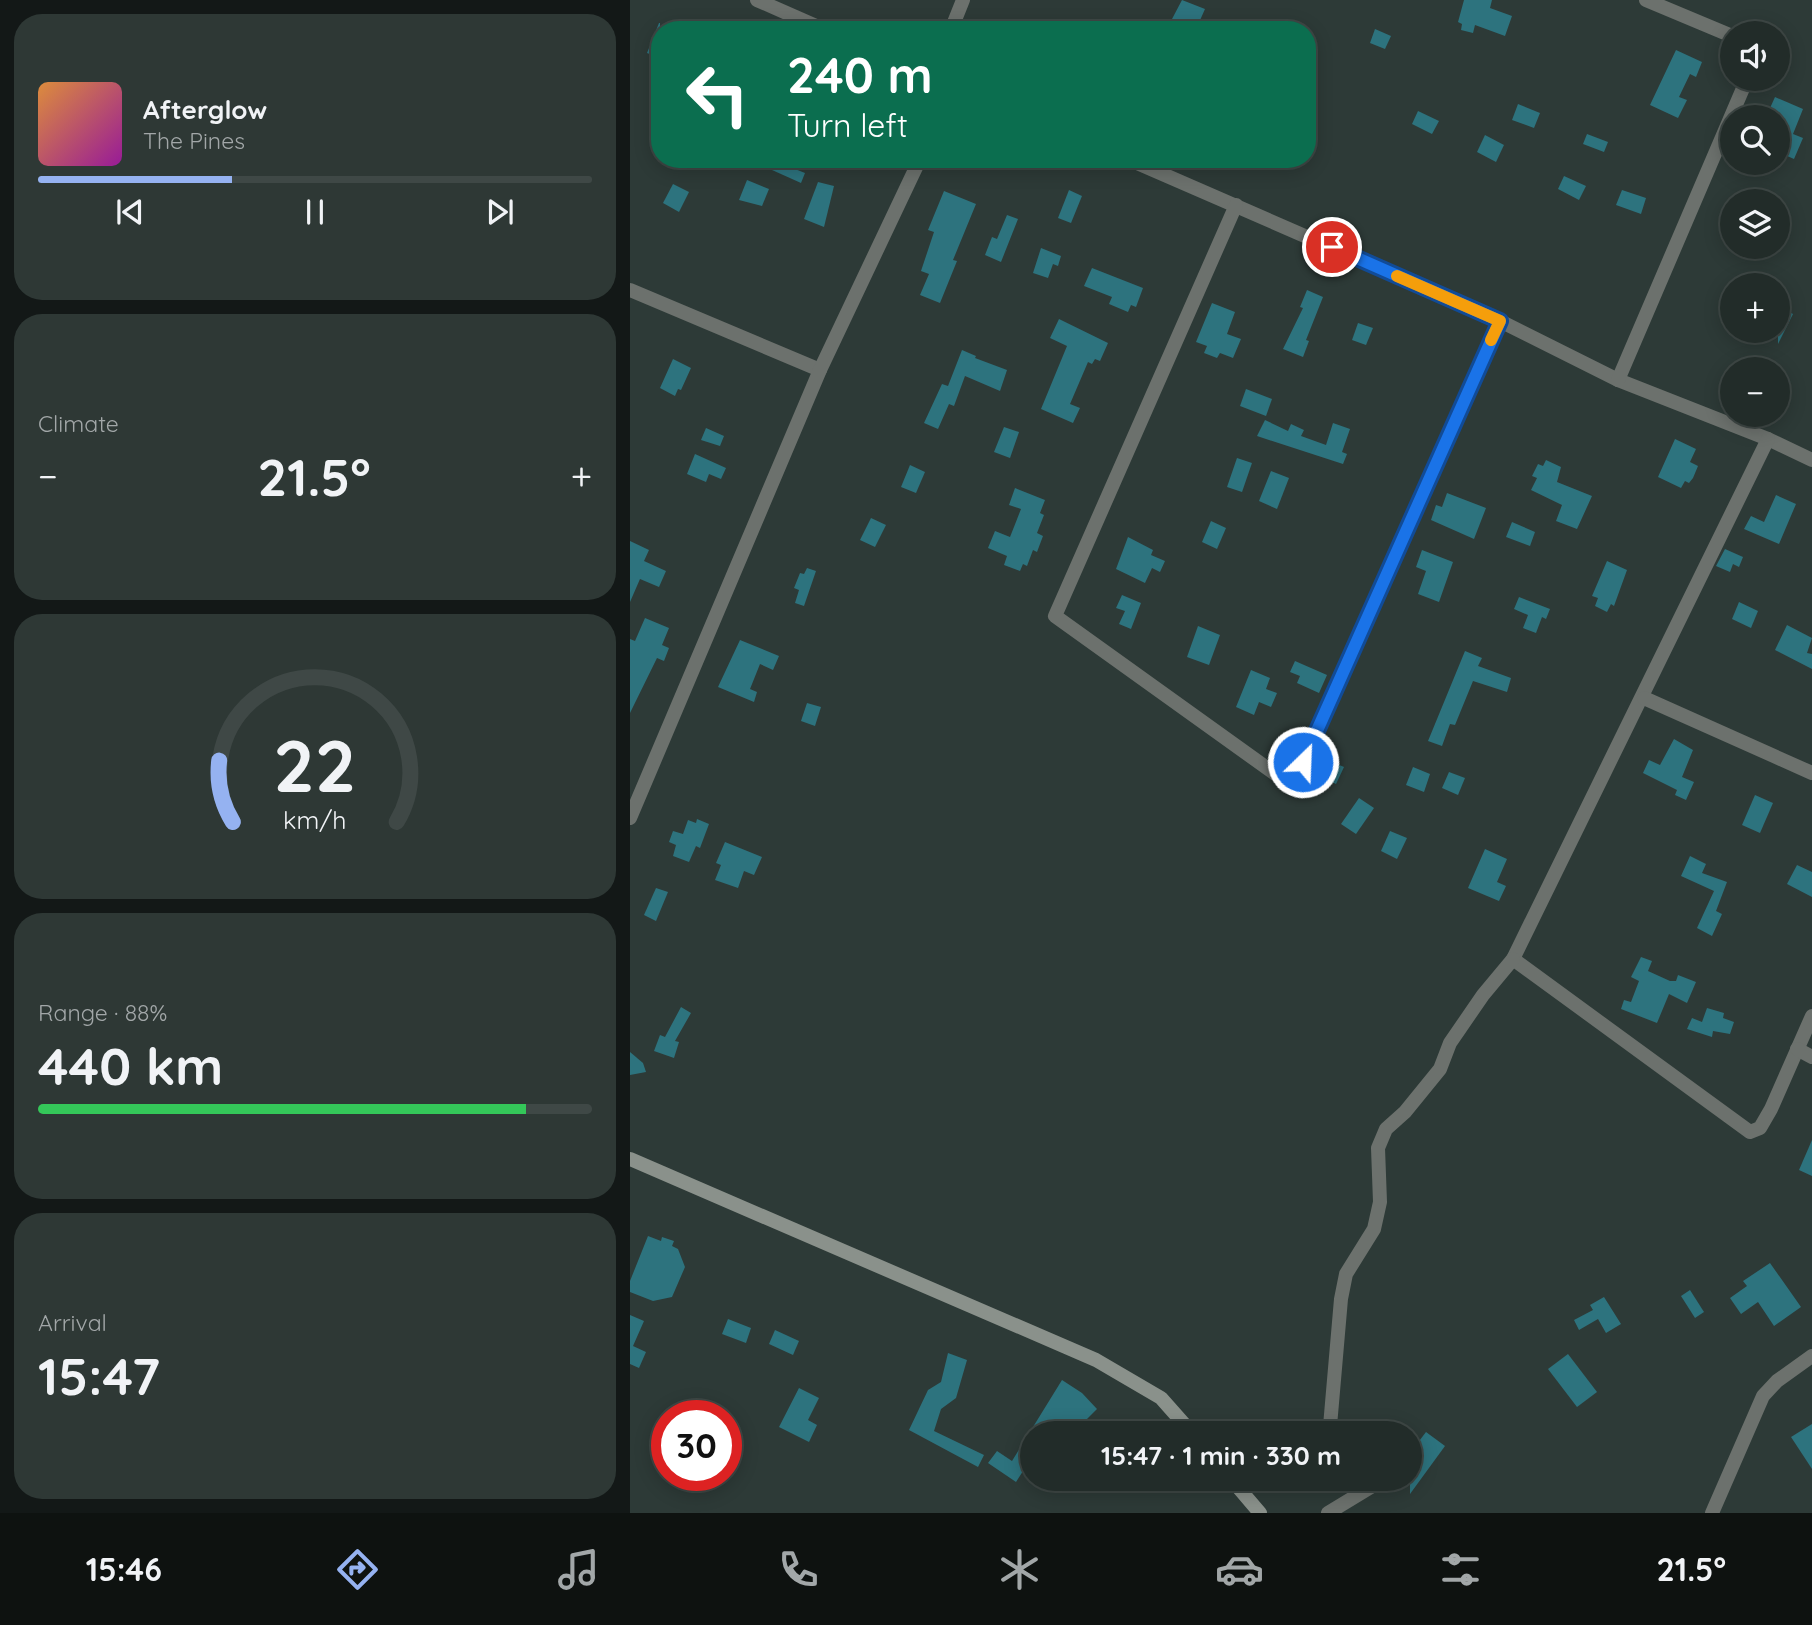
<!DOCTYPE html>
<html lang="en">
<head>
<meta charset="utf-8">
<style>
	body { margin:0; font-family:Quicksand,sans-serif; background:#2e3835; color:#f1f3f6; height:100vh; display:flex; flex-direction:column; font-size:26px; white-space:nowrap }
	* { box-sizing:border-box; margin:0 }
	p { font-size:23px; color:#a2a7a8 }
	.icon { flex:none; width:38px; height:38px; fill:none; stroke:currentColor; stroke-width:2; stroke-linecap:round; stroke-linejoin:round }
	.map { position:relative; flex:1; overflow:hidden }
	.panel { display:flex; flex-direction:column; gap:14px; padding:14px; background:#131817; width:630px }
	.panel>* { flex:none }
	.guide { position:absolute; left:21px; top:21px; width:665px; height:147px; border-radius:28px; box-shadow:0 4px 18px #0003,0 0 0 2px #3f4846; background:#0b6e4f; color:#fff; overflow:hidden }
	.buttons { position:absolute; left:1090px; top:21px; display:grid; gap:14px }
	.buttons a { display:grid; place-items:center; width:70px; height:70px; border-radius:50%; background:#222c29; box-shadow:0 4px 18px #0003,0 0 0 2px #3f4846; font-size:35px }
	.speed { position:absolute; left:21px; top:1400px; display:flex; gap:14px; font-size:35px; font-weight:700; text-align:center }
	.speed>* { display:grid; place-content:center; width:91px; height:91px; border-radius:50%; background:#222c29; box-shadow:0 4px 18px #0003,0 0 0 2px #3f4846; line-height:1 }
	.speed .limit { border:10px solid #d22; background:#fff; color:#111 }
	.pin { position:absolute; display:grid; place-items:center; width:60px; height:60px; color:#fff; margin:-30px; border:4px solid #fff; border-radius:50%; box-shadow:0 2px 7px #0007 }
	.me { position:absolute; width:77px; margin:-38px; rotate:24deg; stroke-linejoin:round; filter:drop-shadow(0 0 5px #0008) }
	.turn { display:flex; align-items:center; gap:24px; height:147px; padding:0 21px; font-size:32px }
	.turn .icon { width:91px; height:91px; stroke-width:2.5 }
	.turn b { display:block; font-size:49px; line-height:60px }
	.big { font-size:52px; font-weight:700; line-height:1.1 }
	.panel .card { flex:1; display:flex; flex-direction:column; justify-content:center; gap:10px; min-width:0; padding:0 24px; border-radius:28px; background:#2e3835 }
	.panel .dial { align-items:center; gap:0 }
	.dial svg { height:182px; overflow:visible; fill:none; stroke:#3f4846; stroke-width:7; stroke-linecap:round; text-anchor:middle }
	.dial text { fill:#f1f3f6; stroke:none }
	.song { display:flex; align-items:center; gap:21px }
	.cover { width:84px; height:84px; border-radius:10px; background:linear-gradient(135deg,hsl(30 70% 55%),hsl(300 70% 35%)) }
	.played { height:7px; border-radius:4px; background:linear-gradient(90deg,#95b2f1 35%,#3f4846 35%) }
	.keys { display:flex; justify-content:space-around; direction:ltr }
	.heat { display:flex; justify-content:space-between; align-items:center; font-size:38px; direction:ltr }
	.charge { height:10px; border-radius:5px; background:linear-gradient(90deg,#34c759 88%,#3f4846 0) }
	.trip { position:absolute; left:390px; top:1421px; width:402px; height:70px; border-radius:35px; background:#222c29; box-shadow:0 4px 18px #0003,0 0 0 2px #3f4846; font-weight:700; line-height:70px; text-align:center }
	.tabs { display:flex; height:112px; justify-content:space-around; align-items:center; background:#0e1210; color:#a2a7a8 }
	.tabs .icon { width:49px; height:49px }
	.tabs .current { color:#95b2f1 }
	.tabs b { font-size:32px; color:#f1f3f6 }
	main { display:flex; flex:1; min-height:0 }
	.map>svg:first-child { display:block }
	.building { fill:#2d737e }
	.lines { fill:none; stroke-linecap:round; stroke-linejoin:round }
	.street { stroke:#6c716d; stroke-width:14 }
	.secondary { stroke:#8a918b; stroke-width:14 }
	.route-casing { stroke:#114b97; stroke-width:18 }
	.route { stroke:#1a73e8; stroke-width:12 }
	.slow { stroke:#f59e0b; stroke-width:12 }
</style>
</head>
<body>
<main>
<section class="panel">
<div class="card">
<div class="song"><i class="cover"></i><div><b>Afterglow</b><p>The Pines</p></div></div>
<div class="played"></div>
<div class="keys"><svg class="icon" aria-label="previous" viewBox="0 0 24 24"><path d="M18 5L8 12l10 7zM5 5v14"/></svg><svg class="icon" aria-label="pause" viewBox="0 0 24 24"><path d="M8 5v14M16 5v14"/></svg><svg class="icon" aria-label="next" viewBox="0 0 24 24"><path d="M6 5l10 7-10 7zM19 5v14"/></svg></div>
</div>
<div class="card"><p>Climate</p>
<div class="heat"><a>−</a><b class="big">21.5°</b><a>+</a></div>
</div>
<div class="card dial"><svg viewBox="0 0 100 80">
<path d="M14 69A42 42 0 1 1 86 69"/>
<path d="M14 69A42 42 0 0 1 8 42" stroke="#95b2f1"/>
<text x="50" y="56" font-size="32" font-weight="700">22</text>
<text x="50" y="72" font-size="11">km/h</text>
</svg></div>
<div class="card"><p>Range · 88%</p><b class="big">440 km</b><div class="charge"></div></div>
<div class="card"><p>Arrival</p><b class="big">15:47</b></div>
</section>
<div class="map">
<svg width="1182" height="1513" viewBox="0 0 1182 1513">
	<rect width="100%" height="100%" fill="#2d3a37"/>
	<g class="building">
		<path d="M 552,0 L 575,9 L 567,27 L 555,21 L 553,25 L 542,19 Z"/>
		<path d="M 834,0 L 862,0 L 860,8 L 882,16 L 875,36 L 845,25 L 843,33 L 831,30 L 832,24 L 828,22 Z"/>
		<path d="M 29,23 L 30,23 L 30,58 L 17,53 Z"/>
		<path d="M 745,29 L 761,36 L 755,49 L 740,43 Z"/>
		<path d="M 1046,50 L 1072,62 L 1066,77 L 1060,74 L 1049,97 L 1057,100 L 1048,118 L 1020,105 Z"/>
		<path d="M 1145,97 L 1173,109 L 1163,134 L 1173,138 L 1164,159 L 1148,152 L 1148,117 L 1136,117 Z"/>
		<path d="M 888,104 L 910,113 L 904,128 L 882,120 Z"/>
		<path d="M 788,111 L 809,121 L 802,134 L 782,124 Z"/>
		<path d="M 957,134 L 978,142 L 974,152 L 953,144 Z"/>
		<path d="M 855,135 L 874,145 L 866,162 L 847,152 Z"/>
		<path d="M 145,161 L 175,173 L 171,183 L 142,170 Z"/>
		<path d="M 934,176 L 956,186 L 949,200 L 928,189 Z"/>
		<path d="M 117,180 L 139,189 L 132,206 L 109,200 Z"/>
		<path d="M 188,182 L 204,186 L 194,227 L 174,219 Z"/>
		<path d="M 43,184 L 59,192 L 49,212 L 33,203 Z"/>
		<path d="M 439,190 L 452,196 L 441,223 L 428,218 Z"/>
		<path d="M 992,190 L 1016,198 L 1011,214 L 986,205 Z"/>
		<path d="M 314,191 L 346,204 L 323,260 L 327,261 L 310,303 L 290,295 L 299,274 L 291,271 L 304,232 L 298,230 Z"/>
		<path d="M 377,215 L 388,219 L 371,262 L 355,255 L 362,237 L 367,239 Z"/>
		<path d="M 411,248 L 431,256 L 428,266 L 423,264 L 418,278 L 403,273 Z"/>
		<path d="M 462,268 L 513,288 L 506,307 L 501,305 L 498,312 L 479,304 L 482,297 L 454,286 Z"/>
		<path d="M 677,290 L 693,297 L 676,340 L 679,341 L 673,357 L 653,349 L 673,308 L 670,307 Z"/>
		<path d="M 582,303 L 605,312 L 597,334 L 611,339 L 603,358 L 590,353 L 587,358 L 574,353 L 577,346 L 566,342 Z"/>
		<path d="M 1148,306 L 1163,314 L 1148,344 Z"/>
		<path d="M 429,319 L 478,343 L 470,361 L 465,359 L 462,364 L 458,362 L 440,404 L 450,408 L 443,423 L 411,409 L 437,346 L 420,338 Z"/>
		<path d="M 728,323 L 743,328 L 736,345 L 722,340 Z"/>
		<path d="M 332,350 L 346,356 L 345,358 L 377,370 L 370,391 L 335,376 L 324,406 L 319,404 L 308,429 L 294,423 L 312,384 L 318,386 Z"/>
		<path d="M 43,359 L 61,368 L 51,390 L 48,389 L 45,396 L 30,388 Z"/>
		<path d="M 616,389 L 642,399 L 636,416 L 610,406 Z"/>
		<path d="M 635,420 L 658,431 L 661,424 L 674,430 L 671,436 L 696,445 L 703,423 L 720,429 L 712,452 L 717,454 L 713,464 L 627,436 Z"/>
		<path d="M 374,427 L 389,432 L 380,458 L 364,452 Z"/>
		<path d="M 76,428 L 94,436 L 90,446 L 71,440 Z"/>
		<path d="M 1045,439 L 1066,449 L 1060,462 L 1068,466 L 1063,478 L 1059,483 L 1055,481 L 1051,488 L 1028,477 Z"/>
		<path d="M 65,454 L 96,468 L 91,479 L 79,474 L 76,482 L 57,474 Z"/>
		<path d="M 607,458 L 622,463 L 612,492 L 597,487 Z"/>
		<path d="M 916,460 L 931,467 L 927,482 L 962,496 L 947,529 L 926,521 L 932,505 L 901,490 L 907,478 L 902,476 L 908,464 L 913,466 Z"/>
		<path d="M 280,465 L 295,472 L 286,493 L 271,487 Z"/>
		<path d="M 641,471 L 659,478 L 647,509 L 629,501 Z"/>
		<path d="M 385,488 L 415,500 L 410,513 L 414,515 L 407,533 L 413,536 L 407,552 L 403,550 L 397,566 L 393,564 L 390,571 L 374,565 L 377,556 L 358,548 L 365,531 L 380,537 L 391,509 L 379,505 Z"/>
		<path d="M 817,493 L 856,508 L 844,539 L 801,520 L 806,505 L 812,507 Z"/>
		<path d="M 1146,495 L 1166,504 L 1149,544 L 1114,529 L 1121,516 L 1134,522 Z"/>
		<path d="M 241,518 L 256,525 L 245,547 L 230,540 Z"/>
		<path d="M 581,521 L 596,528 L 587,549 L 572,542 Z"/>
		<path d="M 882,522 L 905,532 L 900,546 L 876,537 Z"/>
		<path d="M 498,537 L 523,550 L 521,555 L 535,561 L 530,572 L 522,568 L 515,583 L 486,569 Z"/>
		<path d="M 0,541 L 19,550 L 14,561 L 36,571 L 29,587 L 10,579 L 0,602 Z"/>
		<path d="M 1095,549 L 1113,557 L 1109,567 L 1103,564 L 1100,572 L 1086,566 Z"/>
		<path d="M 792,550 L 823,562 L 809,602 L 788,594 L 796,571 L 786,567 Z"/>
		<path d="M 977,561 L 997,570 L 984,606 L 981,604 L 977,612 L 965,606 L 968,598 L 962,596 Z"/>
		<path d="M 177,568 L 186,571 L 174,606 L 165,603 L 169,590 L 164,588 L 170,573 L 174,574 Z"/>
		<path d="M 492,595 L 511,603 L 501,629 L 489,624 L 495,611 L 486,608 Z"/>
		<path d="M 889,597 L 920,609 L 916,619 L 912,617 L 906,633 L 893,628 L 898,615 L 884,609 Z"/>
		<path d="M 1109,602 L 1128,611 L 1121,628 L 1102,619 Z"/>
		<path d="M 15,618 L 39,628 L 32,645 L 39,648 L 34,661 L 27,658 L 0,713 L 0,639 L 5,641 Z"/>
		<path d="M 1157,625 L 1182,638 L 1177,653 L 1182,654 L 1182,669 L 1145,650 Z"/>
		<path d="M 568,626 L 590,635 L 579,665 L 557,657 Z"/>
		<path d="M 110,640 L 149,656 L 143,670 L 130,664 L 120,689 L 127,692 L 124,702 L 88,687 Z"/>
		<path d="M 835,651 L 852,658 L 848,666 L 881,678 L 877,692 L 843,681 L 825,725 L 820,724 L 812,746 L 798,741 Z"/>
		<path d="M 665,661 L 697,675 L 689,693 L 667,683 L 670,676 L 660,672 Z"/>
		<path d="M 621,670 L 640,678 L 636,689 L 647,693 L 641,707 L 629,702 L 624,715 L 606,707 Z"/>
		<path d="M 177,703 L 191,707 L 185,726 L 171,721 Z"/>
		<path d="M 1044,739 L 1063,750 L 1052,777 L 1064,782 L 1056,800 L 1045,795 L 1047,790 L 1013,773 L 1019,760 L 1030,765 Z"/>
		<path d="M 700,761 L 714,767 L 706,784 L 693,778 Z"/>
		<path d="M 783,767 L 800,774 L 794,792 L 776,785 Z"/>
		<path d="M 819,772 L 835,778 L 828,795 L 812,788 Z"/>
		<path d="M 1125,795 L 1143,803 L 1130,833 L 1112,825 Z"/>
		<path d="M 729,798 L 744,808 L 726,834 L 711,824 Z"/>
		<path d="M 67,819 L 79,824 L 70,848 L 66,846 L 59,862 L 43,856 L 46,845 L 39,842 L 43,831 L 53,834 L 58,820 L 66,823 Z"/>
		<path d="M 760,831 L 777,838 L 767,859 L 751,851 Z"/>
		<path d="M 95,842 L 132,857 L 124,875 L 114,871 L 108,888 L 85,880 L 91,865 L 86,863 Z"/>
		<path d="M 855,849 L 877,859 L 867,882 L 876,886 L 869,901 L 838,888 Z"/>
		<path d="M 1060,856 L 1076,864 L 1072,873 L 1097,882 L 1086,911 L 1092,914 L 1082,936 L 1067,928 L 1084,891 L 1051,876 Z"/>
		<path d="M 1167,865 L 1182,872 L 1182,897 L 1157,884 Z"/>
		<path d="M 26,888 L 38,892 L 26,921 L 14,915 Z"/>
		<path d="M 1011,957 L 1022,961 L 1018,971 L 1040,981 L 1046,981 L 1048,975 L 1066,982 L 1057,1003 L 1039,994 L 1027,1023 L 991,1009 L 994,1000 L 1001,1002 L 1009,981 L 1001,977 Z"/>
		<path d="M 51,1007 L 61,1013 L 45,1041 L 49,1042 L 44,1058 L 24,1051 L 30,1035 L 35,1037 Z"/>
		<path d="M 1077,1008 L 1094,1013 L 1093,1018 L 1104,1022 L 1100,1034 L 1083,1031 L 1082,1037 L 1057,1029 L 1062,1018 L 1072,1022 Z"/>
		<path d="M 0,1052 L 13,1063 L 16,1072 L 0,1075 Z"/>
		<path d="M 1182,1140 L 1182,1176 L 1169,1170 Z"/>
		<path d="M 18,1236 L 31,1241 L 32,1237 L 44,1241 L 42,1246 L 48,1249 L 55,1267 L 42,1297 L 23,1301 L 0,1292 L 0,1281 Z"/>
		<path d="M 1140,1263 L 1171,1307 L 1144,1326 L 1128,1302 L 1111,1314 L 1100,1298 L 1117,1286 L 1113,1281 Z"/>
		<path d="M 1060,1290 L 1074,1312 L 1065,1318 L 1051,1296 Z"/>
		<path d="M 974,1297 L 991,1324 L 976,1333 L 968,1319 L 949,1330 L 944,1320 L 963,1310 L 960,1305 Z"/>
		<path d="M 0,1315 L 14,1321 L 3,1346 L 16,1352 L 9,1368 L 0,1364 Z"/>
		<path d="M 98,1319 L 121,1328 L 116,1343 L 92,1334 Z"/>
		<path d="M 145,1330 L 169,1341 L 163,1355 L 139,1344 Z"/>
		<path d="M 318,1353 L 337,1360 L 326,1398 L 311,1409 L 304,1431 L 354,1455 L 348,1467 L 279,1430 L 298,1390 L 311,1382 Z"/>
		<path d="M 938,1354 L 967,1392 L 947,1407 L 918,1369 Z"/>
		<path d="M 432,1380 L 452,1393 L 467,1409 L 446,1430 L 435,1419 L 426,1433 L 402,1433 L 402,1457 L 386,1482 L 358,1463 L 367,1451 L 382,1461 Z"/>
		<path d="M 169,1388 L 189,1398 L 178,1420 L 187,1425 L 179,1442 L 149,1427 Z"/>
		<path d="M 1182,1424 L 1182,1469 L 1161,1437 Z"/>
		<path d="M 796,1432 L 815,1446 L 780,1494 L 780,1453 Z"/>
	</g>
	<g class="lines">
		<g class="street">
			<path d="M 127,0 L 195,30"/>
			<path d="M 1016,0 L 1102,36"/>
			<path d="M 321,30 L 333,0"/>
			<path d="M 498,159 L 870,321 L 988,380 L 1138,439 L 1182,460"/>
			<path d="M 606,205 L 425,616 L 662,786 L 870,321"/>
			<path d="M 0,290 L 190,370"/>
			<path d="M 988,380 L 1117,79"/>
			<path d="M 1138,439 L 883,959 L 1120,1132 L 1130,1128 L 1141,1109 L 1182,1016"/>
			<path d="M 1014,698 L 1182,773"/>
			<path d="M 0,818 L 190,370 L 290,159"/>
			<path d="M 1167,1049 L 1182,1057"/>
			<path d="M 704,1433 L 700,1426 L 711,1299 L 716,1274 L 744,1229 L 750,1202 L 748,1148 L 756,1129 L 775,1112 L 810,1069 L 820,1043 L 853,995 L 883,959"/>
			<path d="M 698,1513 L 754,1479"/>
			<path d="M 1082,1513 L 1133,1396 L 1147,1381 L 1182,1356"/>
		</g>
		<g class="secondary">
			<path d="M 0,1159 L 466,1360 L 531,1398 L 562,1433"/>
			<path d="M 601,1479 L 630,1513"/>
		</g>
	</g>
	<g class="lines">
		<defs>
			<path id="route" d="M 673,762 L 870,321 L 702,247"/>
		</defs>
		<use href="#route" class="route-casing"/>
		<use href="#route" class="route"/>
		<path class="slow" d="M 767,276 L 870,321 L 861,340"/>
	</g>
</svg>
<div class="buttons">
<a><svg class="icon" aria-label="sound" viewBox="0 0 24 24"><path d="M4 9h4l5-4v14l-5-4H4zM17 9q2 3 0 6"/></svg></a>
<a><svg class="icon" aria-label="search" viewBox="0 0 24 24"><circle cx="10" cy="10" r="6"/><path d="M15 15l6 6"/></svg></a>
<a><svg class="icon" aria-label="layers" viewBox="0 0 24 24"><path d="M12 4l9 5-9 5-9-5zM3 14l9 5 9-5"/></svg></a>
<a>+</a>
<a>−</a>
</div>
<div class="speed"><div class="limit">30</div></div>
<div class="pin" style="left:702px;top:247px;background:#d93025"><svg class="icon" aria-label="arrive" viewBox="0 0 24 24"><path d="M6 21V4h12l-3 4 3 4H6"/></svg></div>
<svg class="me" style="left:673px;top:762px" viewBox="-20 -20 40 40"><circle r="17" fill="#1a73e8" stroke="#fff" stroke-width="3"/><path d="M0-11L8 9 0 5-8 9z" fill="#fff"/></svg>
<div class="trip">15:47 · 1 min · 330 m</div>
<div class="guide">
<div class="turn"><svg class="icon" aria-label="left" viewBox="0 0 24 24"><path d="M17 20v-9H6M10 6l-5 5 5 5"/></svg><div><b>240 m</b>Turn left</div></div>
</div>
</div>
</main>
<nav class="tabs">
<b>15:46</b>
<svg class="icon current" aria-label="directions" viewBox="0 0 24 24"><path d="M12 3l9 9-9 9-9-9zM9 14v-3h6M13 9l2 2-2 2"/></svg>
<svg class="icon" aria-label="music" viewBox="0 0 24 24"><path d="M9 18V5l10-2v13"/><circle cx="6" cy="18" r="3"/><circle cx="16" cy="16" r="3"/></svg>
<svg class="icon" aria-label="phone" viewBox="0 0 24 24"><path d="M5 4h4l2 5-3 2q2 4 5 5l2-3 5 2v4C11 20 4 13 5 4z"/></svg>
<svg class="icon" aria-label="climate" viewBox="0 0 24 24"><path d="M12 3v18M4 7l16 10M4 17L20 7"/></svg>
<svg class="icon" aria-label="car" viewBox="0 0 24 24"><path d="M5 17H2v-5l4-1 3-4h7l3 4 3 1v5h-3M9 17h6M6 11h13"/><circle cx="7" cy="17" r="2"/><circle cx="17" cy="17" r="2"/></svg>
<svg class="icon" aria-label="filters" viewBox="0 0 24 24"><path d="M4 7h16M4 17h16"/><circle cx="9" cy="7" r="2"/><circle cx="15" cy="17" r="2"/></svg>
<b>21.5°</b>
</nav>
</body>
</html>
